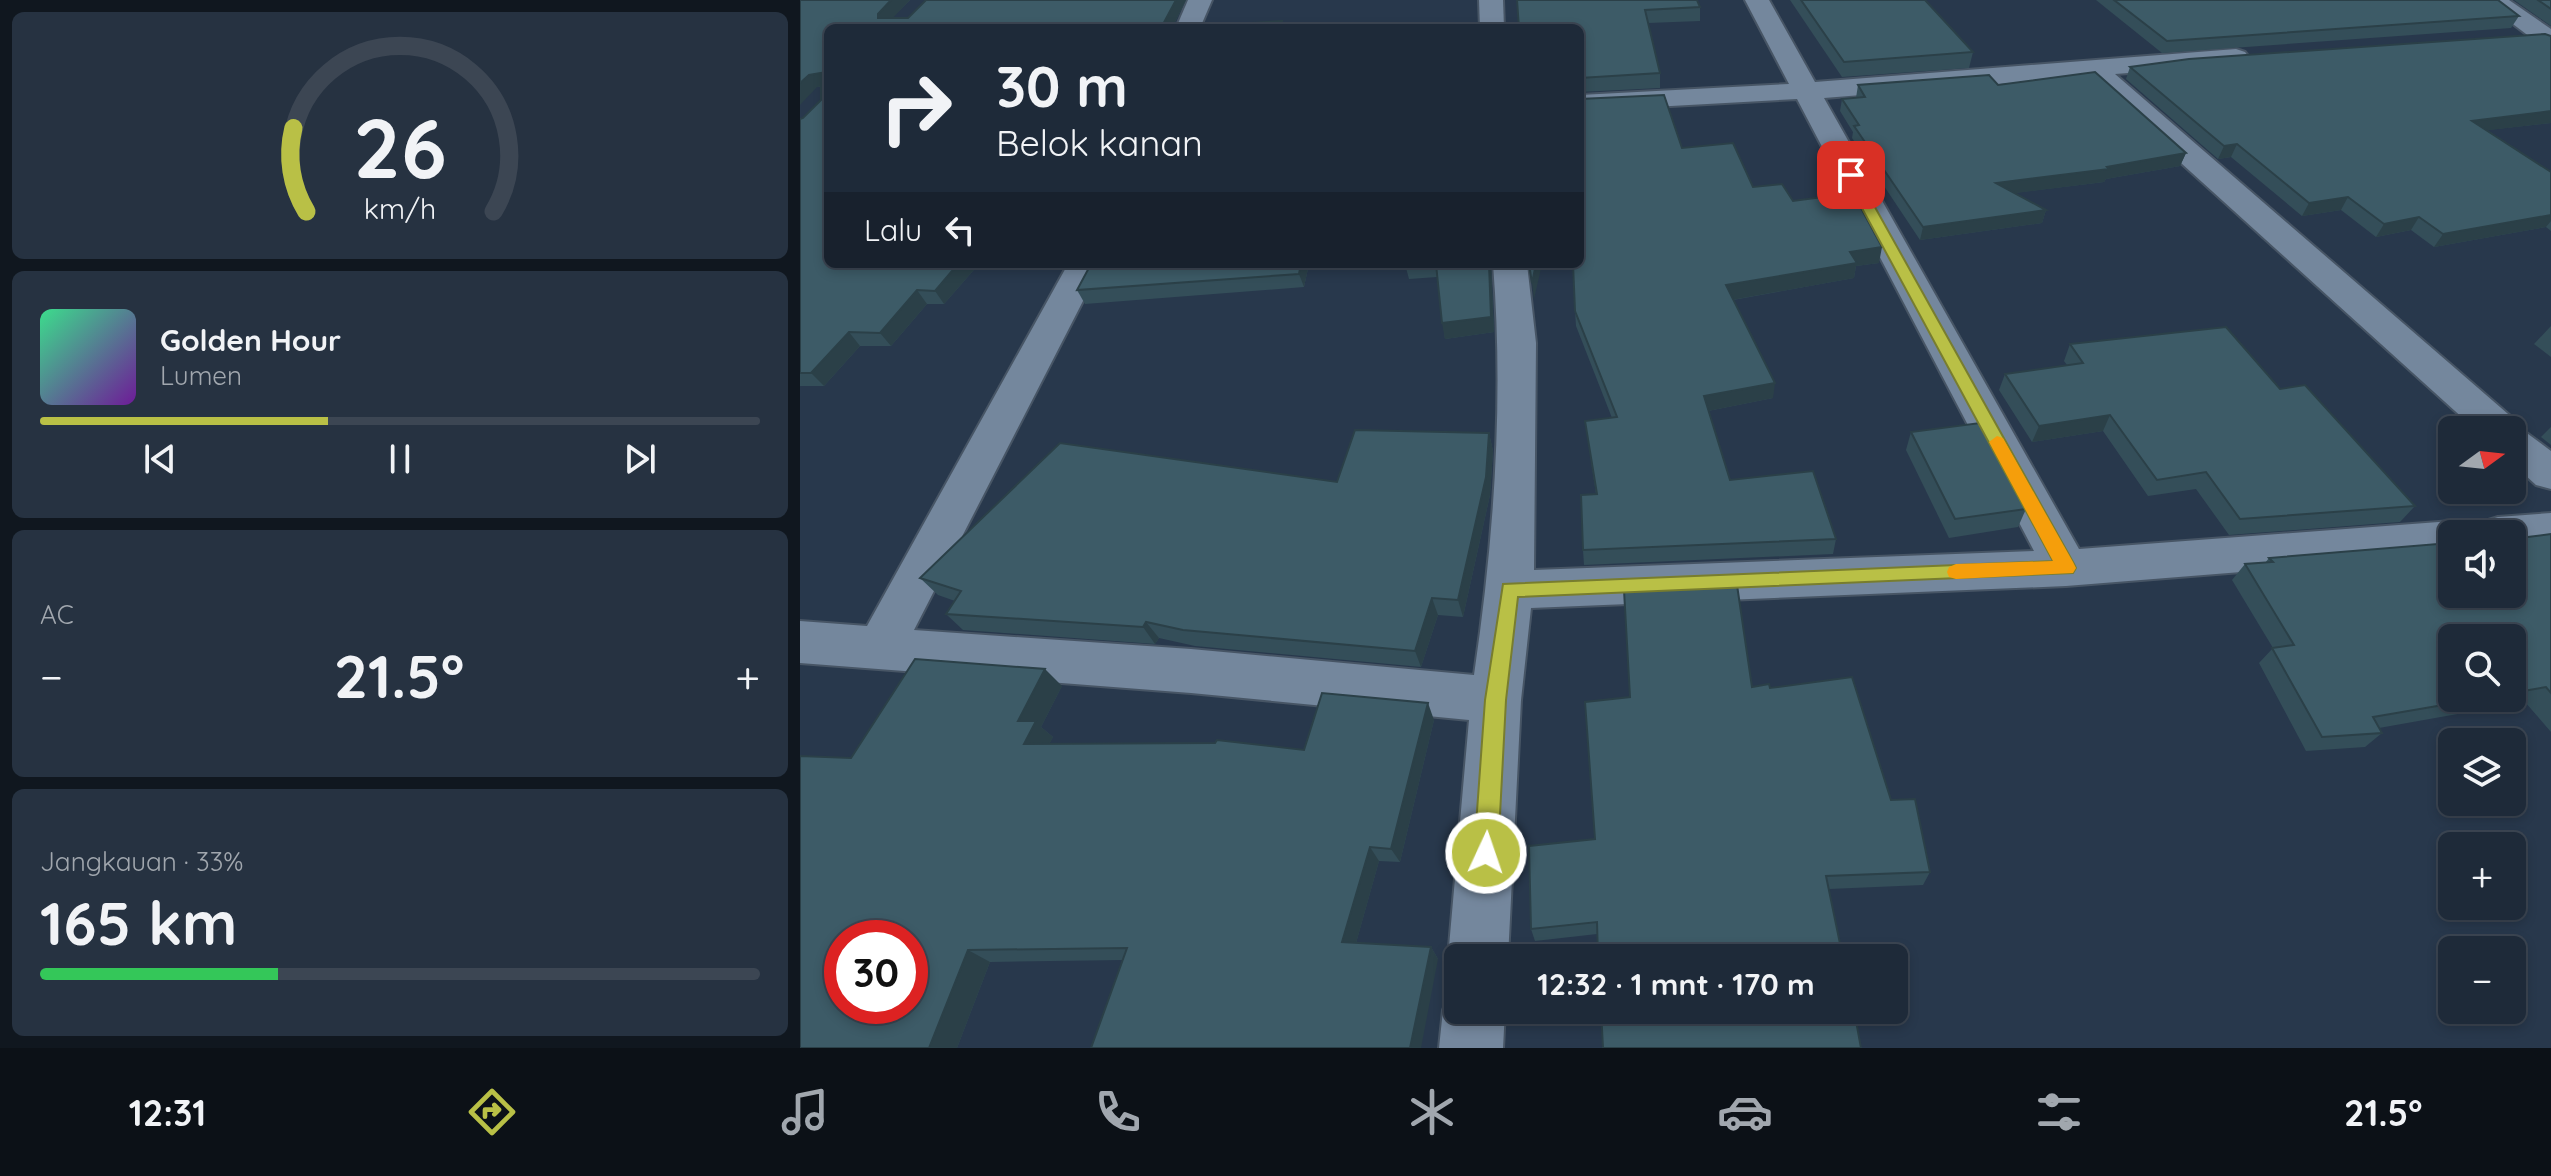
<!DOCTYPE html>
<html lang="id">
<head>
<meta charset="utf-8">
<style>
	body { margin:0; font-family:Quicksand,sans-serif; background:#263241; color:#f1f3f6; height:100vh; display:flex; flex-direction:column; font-size:30px; white-space:nowrap }
	* { box-sizing:border-box; margin:0 }
	p { font-size:26px; color:#a1a7ae }
	.icon { flex:none; width:44px; height:44px; fill:none; stroke:currentColor; stroke-width:2; stroke-linecap:round; stroke-linejoin:round }
	.map { position:relative; flex:1; overflow:hidden }
	.side { display:flex; flex-direction:column; gap:12px; padding:12px; background:#10171f; width:800px }
	.side>* { flex:none }
	.guide { position:absolute; left:24px; top:24px; width:760px; height:244px; border-radius:12px; box-shadow:0 4px 12px #0003,0 0 0 2px #3c4653; background:#1e2a39; color:#f1f3f6; overflow:hidden }
	.needle { width:52px; rotate:75deg }
	.tools { position:absolute; left:1638px; top:416px; display:grid; gap:16px }
	.tools a { display:grid; place-items:center; width:88px; height:88px; border-radius:12px; background:#1e2a39; box-shadow:0 4px 12px #0003,0 0 0 2px #3c4653; font-size:40px }
	.speed { position:absolute; left:24px; top:920px; display:flex; gap:16px; font-size:40px; font-weight:700; text-align:center }
	.speed>* { display:grid; place-content:center; width:104px; height:104px; border-radius:50%; background:#1e2a39; box-shadow:0 4px 12px #0003,0 0 0 2px #3c4653; line-height:1 }
	.speed .limit { border:12px solid #d22; background:#fff; color:#111 }
	.pin { position:absolute; display:grid; place-items:center; width:68px; height:68px; color:#fff; margin:-34px; border-radius:16px; box-shadow:0 4px 12px #0006 }
	.me { position:absolute; width:88px; margin:-44px; rotate:3deg; stroke-linejoin:round; filter:drop-shadow(0 0 6px #0008) }
	.turn { display:flex; align-items:center; gap:28px; height:168px; padding:0 40px; font-size:36px }
	.turn .icon { width:104px; height:104px; stroke-width:2.5 }
	.turn b { display:block; font-size:56px; line-height:68px }
	.then { display:flex; align-items:center; height:76px; padding:0 40px; background:#0003; gap:16px; font-size:30px }
	.big { font-size:60px; font-weight:700; line-height:1.1 }
	.side .widget { flex:1; display:flex; flex-direction:column; justify-content:center; gap:12px; min-width:0; padding:0 28px; border-radius:12px; background:#263241 }
	.side .dial { align-items:center; gap:0 }
	.dial svg { height:208px; overflow:visible; fill:none; stroke:#3c4653; stroke-width:7; stroke-linecap:round; text-anchor:middle }
	.dial text { fill:#f1f3f6; stroke:none }
	.song { display:flex; align-items:center; gap:24px }
	.cover { width:96px; height:96px; border-radius:12px; background:linear-gradient(135deg,hsl(150 70% 55%),hsl(280 70% 35%)) }
	.played { height:8px; border-radius:4px; background:linear-gradient(90deg,#b9c046 40%,#3c4653 40%) }
	.keys { display:flex; justify-content:space-around; direction:ltr }
	.heat { display:flex; justify-content:space-between; align-items:center; font-size:44px; direction:ltr }
	.charge { height:12px; border-radius:6px; background:linear-gradient(90deg,#34c759 33%,#3c4653 0) }
	.trip { position:absolute; left:644px; top:944px; width:464px; height:80px; border-radius:12px; background:#1e2a39; box-shadow:0 4px 12px #0003,0 0 0 2px #3c4653; font-weight:700; line-height:80px; text-align:center }
	.tab-bar { display:flex; height:128px; justify-content:space-around; align-items:center; background:#0c1117; color:#a1a7ae }
	.tab-bar .icon { width:56px; height:56px }
	.tab-bar .on { color:#b9c046 }
	.tab-bar b { font-size:36px; color:#f1f3f6 }
	main { display:flex; flex:1; min-height:0 }
	.map>svg:first-child { display:block }
	.lines { fill:none; stroke-linecap:round; stroke-linejoin:round }
	.minor-casing { stroke:#475565; stroke-width:4 }
	.minor { fill:#74879d; fill-rule:evenodd }
	.wall { fill:#344e59; fill-rule:evenodd }
	.shaded-wall { fill:#2b4048 }
	.building { fill:#3d5b67; stroke:#2b4048; stroke-width:2; fill-rule:evenodd }
	.route { fill:#b9c046; stroke:#787d2e; stroke-width:2 }
	.slow { fill:#f59e0b }
</style>
</head>
<body>
<main>
<section class="side">
<div class="widget dial"><svg viewBox="0 0 100 80">
<path d="M14 69A42 42 0 1 1 86 69"/>
<path d="M14 69A42 42 0 0 1 9 37" stroke="#b9c046"/>
<text x="50" y="56" font-size="32" font-weight="700">26</text>
<text x="50" y="72" font-size="11">km/h</text>
</svg></div>
<div class="widget">
<div class="song"><i class="cover"></i><div><b>Golden Hour</b><p>Lumen</p></div></div>
<div class="played"></div>
<div class="keys"><svg class="icon" aria-label="previous" viewBox="0 0 24 24"><path d="M18 5L8 12l10 7zM5 5v14"/></svg><svg class="icon" aria-label="pause" viewBox="0 0 24 24"><path d="M8 5v14M16 5v14"/></svg><svg class="icon" aria-label="next" viewBox="0 0 24 24"><path d="M6 5l10 7-10 7zM19 5v14"/></svg></div>
</div>
<div class="widget"><p>AC</p>
<div class="heat"><a>−</a><b class="big">21.5°</b><a>+</a></div>
</div>
<div class="widget"><p>Jangkauan · 33%</p><b class="big">165 km</b><div class="charge"></div></div>
</section>
<div class="map">
<svg width="1751" height="1048" viewBox="0 0 1751 1048">
	<rect width="100%" height="100%" fill="#28384c"/>
	<g class="lines">
		<defs>
			<g id="minor">
				<path d="M 388,0 L 412,0 L 400,28 L 376,28 Z"/>
				<path d="M 679,0 L 703,0 L 704,28 L 680,28 Z"/>
				<path d="M 945,0 L 969,0 L 1015,82 L 1436,49 L 1445,52 L 1449,57 L 1445,62 L 1436,65 L 1315,74 L 1715,420 L 1720,428 L 1751,451 L 1751,489 L 1736,485 L 1712,463 L 1712,430 L 1676,430 L 1286,77 L 1024,98 L 1279,549 L 1652,521 L 1668,526 L 1672,534 L 1652,534 L 1652,555 L 1266,586 L 731,608 L 721,700 L 708,958 L 658,958 L 658,980 L 648,958 L 669,720 L 391,693 L 0,663 L 0,621 L 67,626 L 268,264 L 302,264 L 114,630 L 391,649 L 674,675 C 694,540 704,400 693,264 L 727,264 L 736,343 L 734,570 L 1234,551 L 997,99 L 780,111 L 780,95 L 989,84 Z"/>
				<path d="M 1681,0 L 1709,0 L 1751,29 L 1751,49 L 1742,46 Z"/>
				<path d="M 1751,513 L 1751,547 L 1712,550 L 1712,534 L 1676,534 L 1682,522 L 1698,517 Z"/>
				<path d="M 658,985 L 658,1010 L 705,1010 L 703,1048 L 639,1048 L 643,1010 L 652,988 Z"/>
			</g>
		</defs>
		<use href="#minor" class="minor-casing"/>
		<use href="#minor" class="minor"/>
	</g>
	<g class="wall">
		<path d="M 0,0 L 110,0 L 92,18 L 108,18 L 126,0 L 386,0 L 372,28 L 534,23 L 535,28 L 28,28 L 28,264 L 179,264 L 144,304 L 127,304 L 91,346 L 60,346 L 24,386 L 0,386 L 0,119 L 3,118 L 21,100 L 21,87 L 17,87 Z"/>
		<path d="M 717,0 L 900,7 L 900,21 L 848,23 L 860,73 L 860,88 L 780,92 L 780,28 Z"/>
		<path d="M 990,0 L 1125,0 L 1173,52 L 1169,68 L 1042,77 Z"/>
		<path d="M 1296,0 L 1698,0 L 1719,16 L 1711,28 L 1362,53 Z"/>
		<path d="M 1714,0 L 1751,0 L 1751,26 Z"/>
		<path d="M 1751,36 L 1751,123 L 1687,130 L 1751,172 L 1751,231 L 1746,227 L 1634,247 L 1611,230 L 1576,237 L 1541,210 L 1502,216 L 1431,157 L 1418,159 L 1326,79 L 1330,67 Z"/>
		<path d="M 1058,85 L 1198,85 L 1386,153 L 1380,166 L 1306,179 L 1304,182 L 1214,193 L 1246,210 L 1242,223 L 1120,240 L 1052,138 L 1053,132 L 1040,111 L 1042,99 L 1056,98 Z"/>
		<path d="M 882,148 L 953,187 L 993,201 L 1079,263 L 1056,266 L 1054,278 L 933,300 L 973,398 L 908,411 L 930,480 L 1036,539 L 1033,554 L 784,565 L 783,550 L 796,494 L 785,421 L 812,418 L 776,326 L 775,311 Z"/>
		<path d="M 291,264 L 509,264 L 504,287 L 285,304 L 277,290 Z"/>
		<path d="M 605,264 L 691,264 L 694,332 L 645,339 L 637,277 L 609,279 Z"/>
		<path d="M 1751,326 L 1751,357 L 1734,344 Z"/>
		<path d="M 1270,344 L 1480,389 L 1615,506 L 1600,522 L 1429,535 L 1396,489 L 1348,496 L 1303,431 L 1232,442 L 1199,390 L 1205,374 L 1267,365 L 1264,361 Z"/>
		<path d="M 1751,427 L 1751,445 L 1741,437 Z"/>
		<path d="M 1111,432 L 1226,509 L 1218,527 L 1149,538 L 1106,450 Z"/>
		<path d="M 689,433 L 693,451 L 690,495 L 663,617 L 638,615 L 621,667 L 395,646 L 359,638 L 355,644 L 163,630 L 146,614 L 155,601 L 138,595 L 120,578 L 537,482 Z"/>
		<path d="M 1751,534 L 1751,732 L 1725,702 L 1579,728 L 1582,733 L 1565,747 L 1506,751 L 1459,663 L 1473,648 L 1432,580 L 1445,564 L 1465,563 L 1469,558 L 1652,594 ZM 1712,638 L 1712,698 L 1652,698 Z"/>
		<path d="M 262,686 L 241,727 L 253,737 L 249,744 L 504,750 L 634,720 L 600,862 L 579,861 L 556,943 L 631,947 L 638,959 L 323,960 L 190,962 L 157,1048 L 51,758 Z"/>
		<path d="M 952,687 L 970,688 L 1091,800 L 1130,872 L 1123,885 L 1029,889 L 797,934 L 735,941 L 731,929 L 795,839 Z"/>
	</g>
	<g class="shaded-wall">
		<path d="M 91,0 L 110,0 L 85,26 L 78,18 L 78,14 Z"/>
		<path d="M 376,0 L 386,0 L 372,28 L 361,28 Z"/>
		<path d="M 21,73 L 28,86 L 17,87 L 0,105 L 0,83 L 9,75 Z"/>
		<path d="M 1751,111 L 1751,123 L 1664,133 L 1672,121 Z"/>
		<path d="M 1437,144 L 1431,157 L 1418,159 L 1424,146 Z"/>
		<path d="M 1386,153 L 1380,166 L 1306,179 L 1304,182 L 1193,196 L 1196,183 L 1307,167 Z"/>
		<path d="M 1548,197 L 1541,210 L 1502,216 L 1509,203 Z"/>
		<path d="M 1246,210 L 1242,223 L 1120,240 L 1123,227 Z"/>
		<path d="M 1751,215 L 1751,221 L 1746,227 L 1634,247 L 1643,234 Z"/>
		<path d="M 1619,217 L 1611,230 L 1576,237 L 1584,224 Z"/>
		<path d="M 1082,247 L 1079,263 L 1056,266 L 1054,278 L 926,301 L 926,285 L 1050,252 Z"/>
		<path d="M 158,264 L 179,264 L 144,304 L 135,291 Z"/>
		<path d="M 501,264 L 509,264 L 504,287 L 499,274 Z"/>
		<path d="M 689,264 L 691,264 L 694,332 L 645,339 L 642,323 Z"/>
		<path d="M 736,264 L 742,264 L 734,299 L 732,283 Z"/>
		<path d="M 117,290 L 127,304 L 91,346 L 80,333 Z"/>
		<path d="M 49,332 L 60,346 L 24,386 L 11,373 Z"/>
		<path d="M 975,383 L 973,398 L 903,412 L 904,396 Z"/>
		<path d="M 1310,415 L 1303,431 L 1232,442 L 1239,426 Z"/>
		<path d="M 689,433 L 693,451 L 690,495 L 663,617 L 658,600 Z"/>
		<path d="M 632,598 L 638,615 L 621,667 L 615,651 Z"/>
		<path d="M 346,622 L 359,638 L 355,644 L 343,627 Z"/>
		<path d="M 245,669 L 262,686 L 241,727 L 253,737 L 242,760 L 224,744 L 218,721 Z"/>
		<path d="M 628,703 L 634,720 L 600,862 L 591,849 Z"/>
		<path d="M 570,847 L 579,861 L 553,954 L 542,942 Z"/>
		<path d="M 631,947 L 638,959 L 621,1048 L 610,1048 Z"/>
		<path d="M 168,950 L 190,962 L 157,1048 L 129,1048 Z"/>
	</g>
	<g class="building">
		<path d="M 0,0 L 91,0 L 78,14 L 78,18 L 108,18 L 126,0 L 376,0 L 361,28 L 28,28 L 28,264 L 158,264 L 135,291 L 117,290 L 80,333 L 49,332 L 11,373 L 0,373 L 0,119 L 3,118 L 21,100 L 21,73 L 9,75 L 0,83 Z"/>
		<path d="M 717,0 L 897,0 L 900,7 L 845,10 L 860,73 L 780,78 L 780,28 L 719,28 Z"/>
		<path d="M 1001,0 L 1125,0 L 1173,52 L 1044,62 Z"/>
		<path d="M 1314,0 L 1698,0 L 1719,16 L 1367,41 Z"/>
		<path d="M 1738,0 L 1751,0 L 1751,9 Z"/>
		<path d="M 482,21 L 481,25 L 534,23 L 532,28 L 371,28 Z"/>
		<path d="M 1745,34 L 1751,36 L 1751,111 L 1672,121 L 1751,172 L 1751,215 L 1643,234 L 1619,217 L 1584,224 L 1548,197 L 1509,203 L 1437,144 L 1424,146 L 1330,67 L 1389,59 Z"/>
		<path d="M 1295,72 L 1386,153 L 1307,167 L 1309,169 L 1196,183 L 1246,210 L 1123,227 L 1054,126 L 1059,125 L 1042,99 L 1065,97 L 1058,85 L 1189,75 L 1198,85 Z"/>
		<path d="M 864,95 L 882,148 L 933,143 L 953,187 L 982,184 L 993,201 L 1053,193 L 1082,247 L 1050,252 L 1057,263 L 926,285 L 975,383 L 904,396 L 930,480 L 1013,471 L 1036,539 L 783,550 L 781,495 L 797,494 L 785,421 L 817,417 L 775,311 L 773,264 L 780,264 L 780,99 Z"/>
		<path d="M 291,264 L 501,264 L 499,274 L 277,290 Z"/>
		<path d="M 636,264 L 689,264 L 691,317 L 642,323 Z"/>
		<path d="M 729,264 L 736,264 L 732,283 Z"/>
		<path d="M 1426,327 L 1480,389 L 1505,385 L 1615,506 L 1440,519 L 1406,472 L 1357,480 L 1310,415 L 1239,426 L 1205,374 L 1283,363 L 1270,344 Z"/>
		<path d="M 1180,423 L 1226,509 L 1155,519 L 1111,432 Z"/>
		<path d="M 555,430 L 689,433 L 686,477 L 658,600 L 632,598 L 615,651 L 383,630 L 346,622 L 343,627 L 146,614 L 161,591 L 120,578 L 260,443 L 537,482 Z"/>
		<path d="M 1751,534 L 1751,693 L 1746,687 L 1712,693 L 1712,638 L 1652,638 L 1652,698 L 1684,698 L 1573,717 L 1582,733 L 1522,737 L 1472,648 L 1494,645 L 1445,564 L 1473,562 L 1469,558 L 1650,543 L 1652,545 L 1652,594 L 1712,594 L 1712,539 Z"/>
		<path d="M 937,585 L 952,687 L 969,684 L 970,688 L 1052,677 L 1091,800 L 1115,799 L 1130,872 L 1026,876 L 1043,958 L 798,958 L 797,922 L 731,929 L 729,846 L 795,839 L 785,702 L 830,697 L 824,590 Z"/>
		<path d="M 115,659 L 245,669 L 218,721 L 236,721 L 224,744 L 415,743 L 417,740 L 504,750 L 522,693 L 628,703 L 591,849 L 570,847 L 542,942 L 631,947 L 610,1048 L 291,1048 L 327,948 L 168,950 L 129,1048 L 0,1048 L 0,756 L 51,758 ZM 42,938 L 110,938 L 110,1006 L 42,1006 Z"/>
		<path d="M 801,1010 L 1054,1010 L 1061,1048 L 803,1048 Z"/>
	</g>
	<path class="route" d="M 1051,171 L 1057,175 L 1273,562 L 1276,568 L 1273,573 L 718,597 L 706,700 L 698,853 L 695,861 L 686,865 L 678,861 L 674,853 L 685,700 L 703,584 L 1253,561 L 1044,175 Z"/>
	<path class="slow" d="M 1197,436 L 1203,438 L 1273,562 L 1276,568 L 1273,573 L 1156,579 L 1149,577 L 1147,572 L 1149,567 L 1156,564 L 1253,561 L 1189,442 Z"/>
</svg>
<div class="tools">
<a><svg class="needle" viewBox="-14 -14 28 28"><path d="M0-13l5 13h-10z" fill="#e53935"/><path d="M0 13l5-13h-10z" fill="#a1a7ae"/></svg></a>
<a><svg class="icon" aria-label="sound" viewBox="0 0 24 24"><path d="M4 9h4l5-4v14l-5-4H4zM17 9q2 3 0 6"/></svg></a>
<a><svg class="icon" aria-label="search" viewBox="0 0 24 24"><circle cx="10" cy="10" r="6"/><path d="M15 15l6 6"/></svg></a>
<a><svg class="icon" aria-label="layers" viewBox="0 0 24 24"><path d="M12 4l9 5-9 5-9-5zM3 14l9 5 9-5"/></svg></a>
<a>+</a>
<a>−</a>
</div>
<div class="speed"><div class="limit">30</div></div>
<div class="pin" style="left:1051px;top:175px;background:#d93025"><svg class="icon" aria-label="arrive" viewBox="0 0 24 24"><path d="M6 21V4h12l-3 4 3 4H6"/></svg></div>
<svg class="me" style="left:686px;top:853px" viewBox="-20 -20 40 40"><circle r="17" fill="#b9c046" stroke="#fff" stroke-width="3"/><path d="M0-11L8 9 0 5-8 9z" fill="#fff"/></svg>
<div class="trip">12:32 · 1 mnt · 170 m</div>
<div class="guide">
<div class="turn"><svg class="icon" aria-label="right" viewBox="0 0 24 24"><path d="M7 20v-9h11M14 6l5 5-5 5"/></svg><div><b>30 m</b>Belok kanan</div></div>
<div class="then">Lalu<svg class="icon" aria-label="left" viewBox="0 0 24 24"><path d="M17 20v-9H6M10 6l-5 5 5 5"/></svg></div>
</div>
</div>
</main>
<nav class="tab-bar">
<b>12:31</b>
<svg class="icon on" aria-label="directions" viewBox="0 0 24 24"><path d="M12 3l9 9-9 9-9-9zM9 14v-3h6M13 9l2 2-2 2"/></svg>
<svg class="icon" aria-label="music" viewBox="0 0 24 24"><path d="M9 18V5l10-2v13"/><circle cx="6" cy="18" r="3"/><circle cx="16" cy="16" r="3"/></svg>
<svg class="icon" aria-label="phone" viewBox="0 0 24 24"><path d="M5 4h4l2 5-3 2q2 4 5 5l2-3 5 2v4C11 20 4 13 5 4z"/></svg>
<svg class="icon" aria-label="climate" viewBox="0 0 24 24"><path d="M12 3v18M4 7l16 10M4 17L20 7"/></svg>
<svg class="icon" aria-label="car" viewBox="0 0 24 24"><path d="M5 17H2v-5l4-1 3-4h7l3 4 3 1v5h-3M9 17h6M6 11h13"/><circle cx="7" cy="17" r="2"/><circle cx="17" cy="17" r="2"/></svg>
<svg class="icon" aria-label="filters" viewBox="0 0 24 24"><path d="M4 7h16M4 17h16"/><circle cx="9" cy="7" r="2"/><circle cx="15" cy="17" r="2"/></svg>
<b>21.5°</b>
</nav>
</body>
</html>
